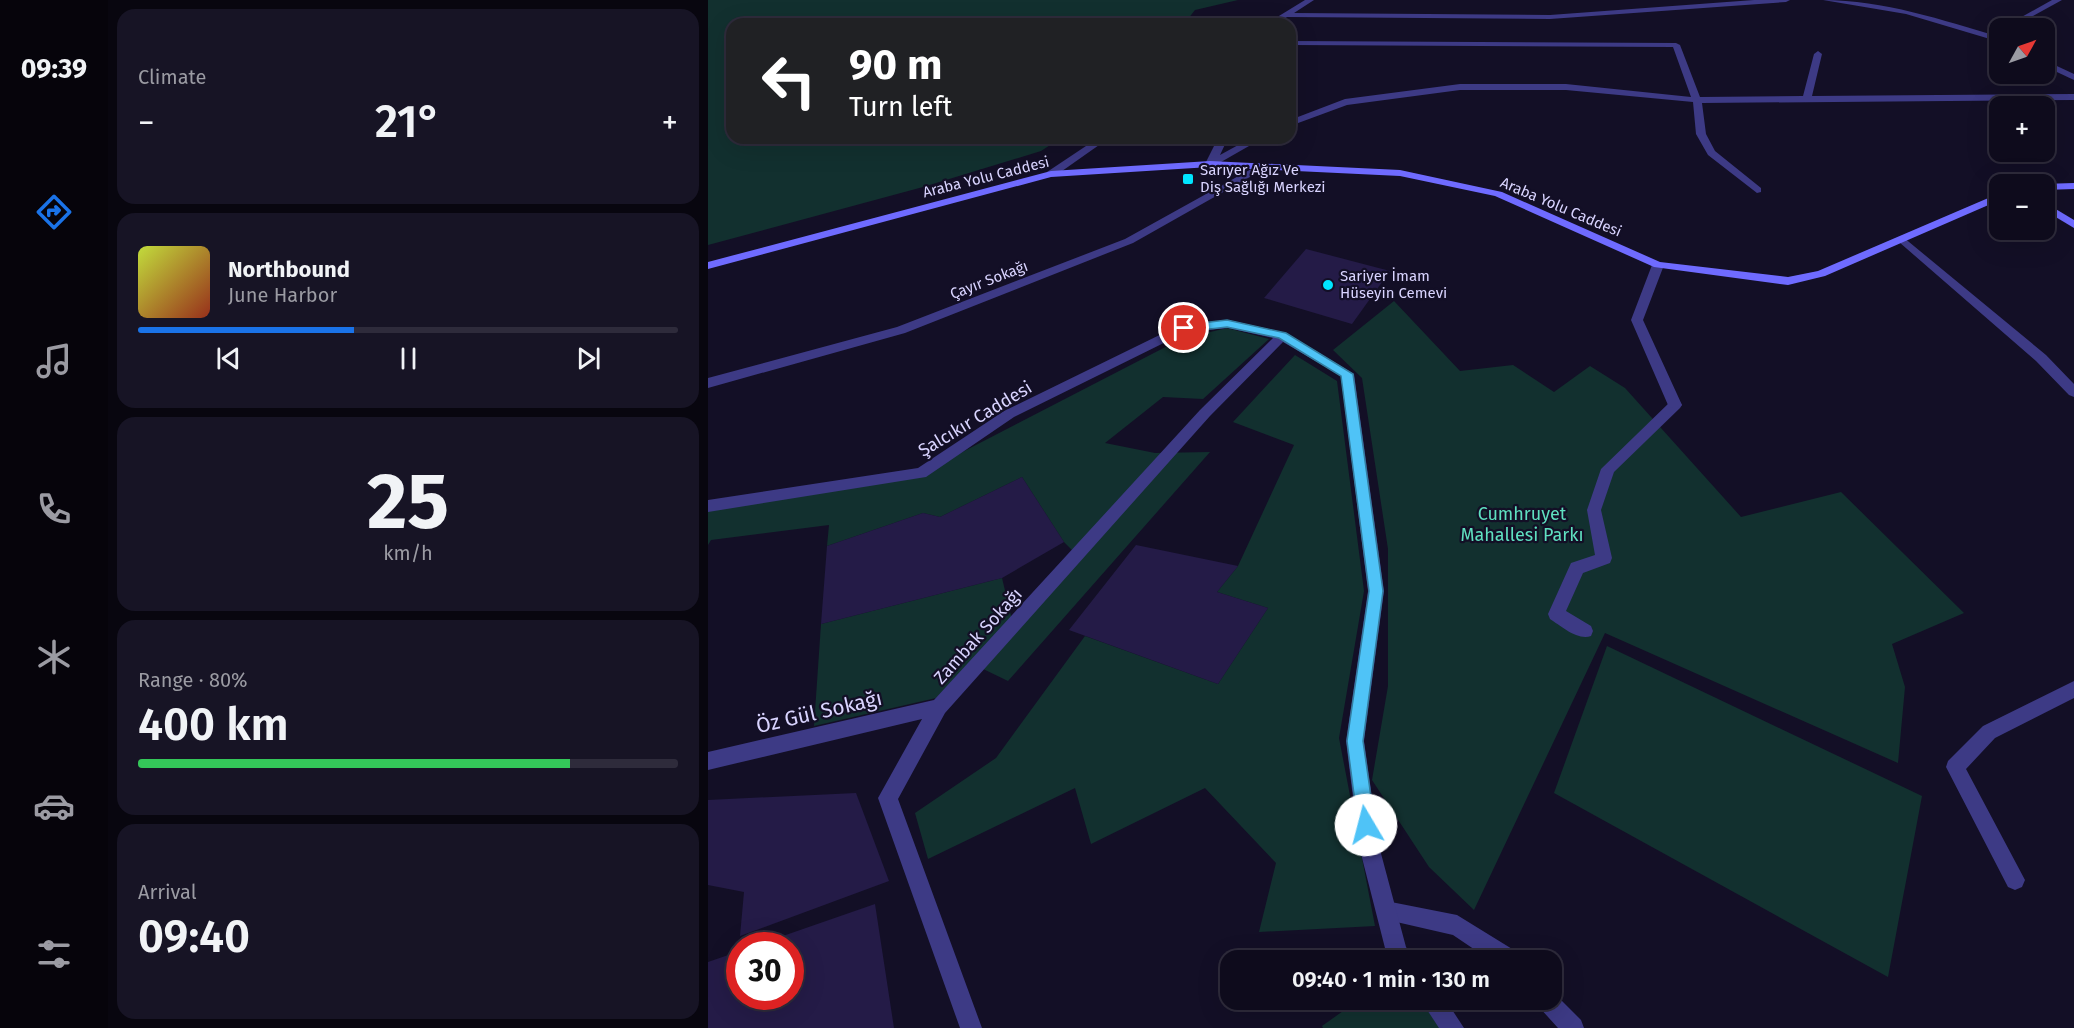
<!DOCTYPE html>
<html lang="en">
<head>
<meta charset="utf-8">
<style>
	body { margin:0; font-family:"Fira Sans",sans-serif; background:#171425; color:#f1f3f6; height:100vh; display:flex; flex-direction:column; font-size:22px; white-space:nowrap }
	* { box-sizing:border-box; margin:0 }
	p { font-size:20px; color:#9b9ba3 }
	.icon { flex:none; width:33px; height:33px; fill:none; stroke:currentColor; stroke-width:2; stroke-linecap:round; stroke-linejoin:round }
	.map { position:relative; flex:1; overflow:hidden }
	.side { display:flex; flex-direction:column; gap:9px; padding:9px; background:#08060f; width:600px }
	.side>* { flex:none }
	.top-card { position:absolute; left:18px; top:18px; width:570px; height:126px; border-radius:18px; box-shadow:0 6px 24px #0002,0 0 0 2px #2e2b3b; background:#202124; color:#fff; overflow:hidden }
	.needle { width:39px; rotate:50deg }
	.controls { position:absolute; left:1281px; top:18px; display:grid; gap:12px }
	.controls a { display:grid; place-items:center; width:66px; height:66px; border-radius:12px; background:#0e0b1c; box-shadow:0 6px 24px #0002,0 0 0 2px #2e2b3b; font-size:30px }
	.speed { position:absolute; left:18px; top:932px; display:flex; gap:12px; font-size:30px; font-weight:700; text-align:center }
	.speed>* { display:grid; place-content:center; width:78px; height:78px; border-radius:50%; background:#0e0b1c; box-shadow:0 6px 24px #0002,0 0 0 2px #2e2b3b; line-height:1 }
	.speed .limit { border:9px solid #d22; background:#fff; color:#111 }
	.pin { position:absolute; display:grid; place-items:center; width:51px; height:51px; color:#fff; margin:-26px; border:3px solid #fff; border-radius:50%; box-shadow:0 2px 6px #0007 }
	.me { position:absolute; width:66px; margin:-33px; rotate:352deg; stroke-linejoin:round; filter:drop-shadow(0 0 4px #0008) }
	.turn { display:flex; align-items:center; gap:21px; height:126px; padding:0 24px; font-size:27px }
	.turn .icon { width:78px; height:78px; stroke-width:2.5 }
	.turn b { display:block; font-size:42px; line-height:51px }
	.big { font-size:45px; font-weight:600; line-height:1.1 }
	.side .card { flex:1; display:flex; flex-direction:column; justify-content:center; gap:9px; min-width:0; padding:0 21px; border-radius:18px; background:#171425 }
	.side .dial { align-items:center; gap:0 }
	.dial b { font-size:78px; line-height:1 }
	.song { display:flex; align-items:center; gap:18px }
	.cover { width:72px; height:72px; border-radius:9px; background:linear-gradient(135deg,hsl(70 70% 55%),hsl(10 70% 35%)) }
	.played { height:6px; border-radius:3px; background:linear-gradient(90deg,#1a73e8 40%,#2e2b3b 40%) }
	.keys { display:flex; justify-content:space-around; direction:ltr }
	.heat { display:flex; justify-content:space-between; align-items:center; font-size:33px; direction:ltr }
	.charge { height:9px; border-radius:4px; background:linear-gradient(90deg,#34c759 80%,#2e2b3b 0) }
	.trip { position:absolute; left:512px; top:950px; width:342px; height:60px; border-radius:18px; background:#0e0b1c; box-shadow:0 6px 24px #0002,0 0 0 2px #2e2b3b; font-weight:600; line-height:60px; text-align:center }
	main { display:flex; flex:1; min-height:0 }
	.tabs { display:flex; flex-direction:column; width:108px; justify-content:space-around; align-items:center; background:#06040b; color:#9b9ba3 }
	.tabs .icon { width:42px; height:42px }
	.tabs .on { color:#1a73e8 }
	.tabs b { font-size:27px; color:#f1f3f6 }
	.map>svg:first-child { display:block }
	.green { fill:#12302f }
	.building { fill:#241b47 }
	.lines { fill:none; stroke-linecap:round; stroke-linejoin:round }
	.lane { fill:#3d3a85; fill-rule:evenodd }
	.street { fill:#3d3a85; fill-rule:evenodd }
	.secondary { fill:#6f6bff; fill-rule:evenodd }
	.route { fill:#4fc3f7; stroke:#337fa1; stroke-width:1.5 }
	.poi-dot { fill:#00e5ff; stroke:#130f26; stroke-width:2 }
	.labels { text-anchor:middle; dominant-baseline:central; stroke-width:4.5; stroke-linejoin:round; paint-order:stroke }
	.far-poi-label { font-size:15px; fill:#d9d4ff; stroke:#130f26; text-anchor:start }
	.far-street-label { font-size:15px; fill:#d9d4ff; stroke:#130f26 }
	.street-label { font-size:18px; fill:#d9d4ff; stroke:#130f26 }
	.park-label { font-size:18px; fill:#5fe0c0; stroke:#130f26 }
	.near-street-label { font-size:21px; fill:#d9d4ff; stroke:#130f26 }
</style>
</head>
<body>
<main>
<nav class="tabs">
<b>09:39</b>
<svg class="icon on" aria-label="directions" viewBox="0 0 24 24"><path d="M12 3l9 9-9 9-9-9zM9 14v-3h6M13 9l2 2-2 2"/></svg>
<svg class="icon" aria-label="music" viewBox="0 0 24 24"><path d="M9 18V5l10-2v13"/><circle cx="6" cy="18" r="3"/><circle cx="16" cy="16" r="3"/></svg>
<svg class="icon" aria-label="phone" viewBox="0 0 24 24"><path d="M5 4h4l2 5-3 2q2 4 5 5l2-3 5 2v4C11 20 4 13 5 4z"/></svg>
<svg class="icon" aria-label="climate" viewBox="0 0 24 24"><path d="M12 3v18M4 7l16 10M4 17L20 7"/></svg>
<svg class="icon" aria-label="car" viewBox="0 0 24 24"><path d="M5 17H2v-5l4-1 3-4h7l3 4 3 1v5h-3M9 17h6M6 11h13"/><circle cx="7" cy="17" r="2"/><circle cx="17" cy="17" r="2"/></svg>
<svg class="icon" aria-label="filters" viewBox="0 0 24 24"><path d="M4 7h16M4 17h16"/><circle cx="9" cy="7" r="2"/><circle cx="15" cy="17" r="2"/></svg>
</nav>
<section class="side">
<div class="card"><p>Climate</p>
<div class="heat"><a>−</a><b class="big">21°</b><a>+</a></div>
</div>
<div class="card">
<div class="song"><i class="cover"></i><div><b>Northbound</b><p>June Harbor</p></div></div>
<div class="played"></div>
<div class="keys"><svg class="icon" aria-label="previous" viewBox="0 0 24 24"><path d="M18 5L8 12l10 7zM5 5v14"/></svg><svg class="icon" aria-label="pause" viewBox="0 0 24 24"><path d="M8 5v14M16 5v14"/></svg><svg class="icon" aria-label="next" viewBox="0 0 24 24"><path d="M6 5l10 7-10 7zM19 5v14"/></svg></div>
</div>
<div class="card dial"><b>25</b><p>km/h</p></div>
<div class="card"><p>Range · 80%</p><b class="big">400 km</b><div class="charge"></div></div>
<div class="card"><p>Arrival</p><b class="big">09:40</b></div>
</section>
<div class="map">
<svg width="1366" height="1028" viewBox="0 0 1366 1028">
	<rect width="100%" height="100%" fill="#130f26"/>
	<g class="green">
		<path d="M 0,0 L 530,0 L 487,10 L 476,24 L 24,24 L 24,138 L 353,138 L 333,151 L 215,187 L 0,245 Z"/>
		<path d="M 686,301 L 752,371 L 805,365 L 846,392 L 882,366 L 917,388 L 1033,517 L 1133,492 L 1256,613 L 1184,644 L 1197,687 L 1190,763 L 897,633 L 766,910 L 721,867 L 664,780 L 680,686 L 680,549 L 654,378 L 625,350 Z"/>
		<path d="M 519,328 L 561,339 L 495,399 L 455,397 L 397,443 L 447,453 L 502,452 L 300,681 L 269,666 L 365,551 L 356,542 L 314,477 L 232,517 L 215,513 L 119,546 L 121,525 L 3,540 L 0,545 L 0,509 L 208,476 L 473,339 Z"/>
		<path d="M 587,355 L 629,381 L 656,591 L 631,738 L 667,926 L 551,932 L 568,863 L 497,788 L 383,844 L 367,788 L 220,859 L 207,813 L 288,758 L 377,636 L 510,684 L 560,608 L 509,592 L 530,566 L 586,445 L 525,422 Z"/>
		<path d="M 294,578 L 304,620 L 228,698 L 106,726 L 113,624 Z"/>
		<path d="M 899,646 L 1214,796 L 1180,977 L 846,793 Z"/>
		<path d="M 652,999 L 723,999 L 740,1028 L 615,1028 L 614,1026 Z"/>
	</g>
	<g class="building">
		<path d="M 598,249 L 682,271 L 644,324 L 556,298 Z"/>
		<path d="M 314,477 L 356,542 L 294,578 L 113,624 L 119,546 L 215,513 L 232,517 Z"/>
		<path d="M 428,545 L 530,566 L 509,592 L 560,608 L 510,684 L 361,630 Z"/>
		<path d="M 148,793 L 181,881 L 32,936 L 36,892 L 0,885 L 0,800 Z"/>
		<path d="M 167,904 L 186,1028 L 0,1028 L 0,962 L 32,951 L 32,996 L 82,996 L 82,945 L 49,945 Z"/>
	</g>
	<g class="lines">
		<g class="lane">
			<path d="M 967,400 L 972,402 L 974,405 L 972,408 L 906,472 L 893,510 L 904,558 L 902,563 L 875,573 L 858,611 L 883,626 L 885,631 L 883,636 C 870,641 853,626 842,619 L 840,614 L 863,563 L 887,555 L 879,510 L 893,469 L 962,402 Z"/>
			<path d="M 678,901 L 749,915 L 809,952 L 812,960 L 782,960 L 745,935 L 671,918 L 668,911 L 671,904 Z"/>
			<path d="M 843,990 L 873,1020 L 876,1028 L 850,1028 L 831,1007 L 828,999 L 843,999 Z"/>
		</g>
		<g class="street">
			<path d="M 597,0 L 606,0 L 586,13 L 842,15 L 1046,0 L 1082,0 L 1078,2 L 842,19 L 579,17 L 568,24 L 558,24 Z"/>
			<path d="M 1115,0 C 1176,0 1234,20 1292,37 L 1292,42 L 1198,14 Z"/>
			<path d="M 1344,0 L 1354,0 L 1303,28 L 1294,28 Z"/>
			<path d="M 582,41 L 968,43 L 972,45 L 992,97 L 1095,96 L 1106,54 L 1110,51 L 1114,54 L 1104,96 L 1366,94 L 1366,100 L 994,103 L 998,134 L 1007,151 L 1053,188 L 1053,192 L 1049,193 L 1000,155 L 988,134 L 985,102 L 858,90 L 752,90 L 639,105 L 582,126 L 582,120 L 637,99 L 752,84 L 858,84 L 983,97 L 965,47 L 582,45 Z"/>
			<path d="M 1336,60 L 1366,74 L 1366,80 L 1336,66 Z"/>
			<path d="M 390,138 L 401,138 L 347,176 L 339,176 L 339,172 Z"/>
			<path d="M 510,138 L 520,138 L 512,155 L 543,138 L 555,138 L 506,166 L 498,166 L 497,164 Z"/>
			<path d="M 554,163 L 563,165 L 425,243 L 197,333 L 0,388 L 0,378 L 189,327 L 417,239 Z"/>
			<path d="M 1195,237 L 1338,355 L 1366,384 L 1366,397 L 1361,395 L 1328,361 L 1191,242 L 1189,240 Z"/>
			<path d="M 950,262 L 956,265 L 935,320 L 974,405 L 967,410 L 960,405 L 923,320 L 944,265 Z"/>
			<path d="M 520,320 L 578,333 L 646,374 L 676,591 L 656,741 L 671,846 L 698,947 L 706,960 L 682,960 L 678,952 L 651,846 L 638,741 L 660,591 L 633,376 L 575,342 L 502,416 L 237,713 L 190,799 L 274,1028 L 252,1028 L 170,798 L 214,719 L 0,770 L 0,752 L 226,700 L 492,410 L 565,338 L 520,328 L 478,332 L 306,417 L 218,477 L 0,512 L 0,500 L 210,468 L 296,411 L 472,325 Z"/>
			<path d="M 1366,681 L 1366,698 L 1287,738 L 1258,769 L 1317,880 L 1314,887 L 1307,890 L 1300,887 L 1238,767 L 1240,761 L 1275,726 Z"/>
			<path d="M 712,999 L 737,999 L 756,1028 L 731,1028 Z"/>
		</g>
		<g class="secondary">
			<path d="M 502,161 L 692,170 L 794,192 L 952,262 L 1080,277 L 1110,271 L 1292,193 L 1292,200 L 1117,276 L 1080,285 L 946,267 L 787,196 L 692,176 L 502,167 L 343,177 L 0,269 L 0,262 L 343,171 Z"/>
			<path d="M 1366,183 L 1366,189 L 1336,190 L 1336,184 L 1334,184 Z"/>
			<path d="M 1336,202 L 1366,220 L 1366,228 L 1336,210 Z"/>
		</g>
	</g>
	<path class="route" d="M 519,320 L 578,333 L 645,374 L 675,591 L 655,741 L 667,825 L 665,831 L 658,834 L 652,831 L 650,825 L 639,741 L 661,591 L 633,376 L 571,338 L 519,327 L 476,332 L 471,328 L 476,325 Z"/>
	<g class="poi-dot">
		<rect x="474" y="173" width="12" height="12" rx="3"/>
		<circle cx="620" cy="285" r="6"/>
	</g>
	<g class="labels">
		<g class="far-poi-label">
			<text x="492" y="170">Sarıyer Ağız Ve<tspan x="492" dy="17">Diş Sağlığı Merkezi</tspan></text>
			<text x="632" y="276">Sariyer İmam<tspan x="632" dy="17">Hüseyin Cemevi</tspan></text>
		</g>
		<g class="far-street-label">
			<text transform="translate(278 177) rotate(-14)">Araba Yolu Caddesi</text>
			<text transform="translate(853 207) rotate(23)">Araba Yolu Caddesi</text>
			<text transform="translate(281 280) rotate(-21)">Çayır Sokağı</text>
		</g>
		<g class="street-label">
			<text transform="translate(267 419) rotate(-31)">Şalcıkır Caddesi</text>
			<text transform="translate(270 636) rotate(-48)">Zambak Sokağı</text>
		</g>
		<g class="park-label">
			<text x="814" y="514">Cumhruyet<tspan x="814" dy="21">Mahallesi Parkı</tspan></text>
		</g>
		<g class="near-street-label">
			<text transform="translate(111 712) rotate(-13)">Öz Gül Sokağı</text>
		</g>
	</g>
</svg>
<div class="controls">
<a><svg class="needle" viewBox="-14 -14 28 28"><path d="M0-13l5 13h-10z" fill="#e53935"/><path d="M0 13l5-13h-10z" fill="#9b9ba3"/></svg></a>
<a>+</a>
<a>−</a>
</div>
<div class="speed"><div class="limit">30</div></div>
<div class="pin" style="left:476px;top:328px;background:#d93025"><svg class="icon" aria-label="arrive" viewBox="0 0 24 24"><path d="M6 21V4h12l-3 4 3 4H6"/></svg></div>
<svg class="me" style="left:658px;top:825px" viewBox="-20 -20 40 40"><circle r="19" fill="#fff"/><path d="M0-13L10 11 0 6-10 11z" fill="#4fc3f7"/></svg>
<div class="trip">09:40 · 1 min · 130 m</div>
<div class="top-card">
<div class="turn"><svg class="icon" aria-label="left" viewBox="0 0 24 24"><path d="M17 20v-9H6M10 6l-5 5 5 5"/></svg><div><b>90 m</b>Turn left</div></div>
</div>
</div>
</main>
</body>
</html>
